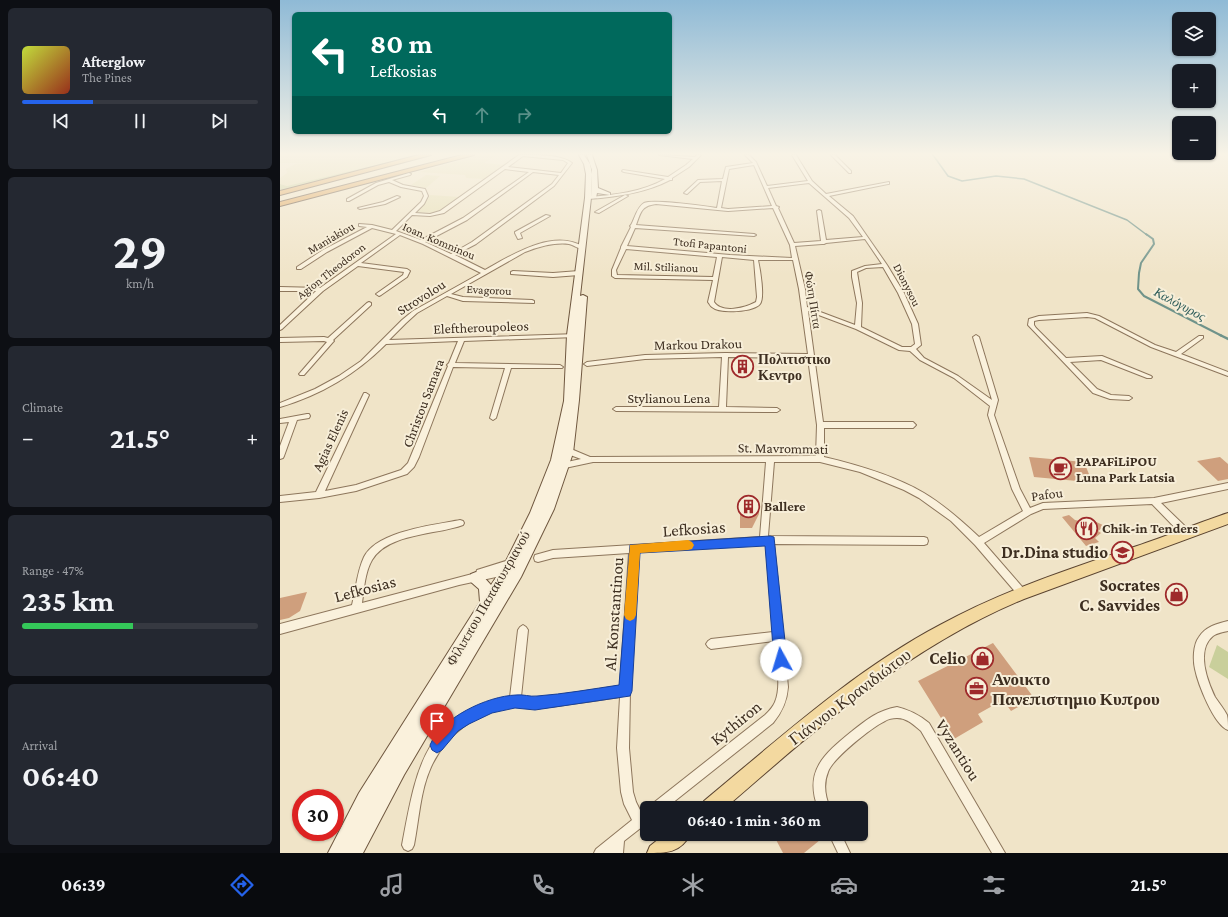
<!DOCTYPE html>
<html lang="en">
<head>
<meta charset="utf-8">
<style>
	body { margin:0; font-family:"Crimson Pro",serif; background:#242831; color:#f1f3f6; height:100vh; display:flex; flex-direction:column; font-size:15px; white-space:nowrap }
	* { box-sizing:border-box; margin:0 }
	p { font-size:13px; color:#9ea1a6 }
	.icon { flex:none; width:22px; height:22px; fill:none; stroke:currentColor; stroke-width:2; stroke-linecap:round; stroke-linejoin:round }
	.map { position:relative; flex:1; overflow:hidden }
	.side { display:flex; flex-direction:column; gap:8px; padding:8px; background:#0d0f14; width:280px }
	.side>* { flex:none }
	.top-card { position:absolute; left:12px; top:12px; width:380px; height:122px; border-radius:6px; box-shadow:0 1px 3px #0004; background:#00695c; color:#fff; overflow:hidden }
	.fabs { position:absolute; left:892px; top:12px; display:grid; gap:8px }
	.fabs a { display:grid; place-items:center; width:44px; height:44px; border-radius:6px; background:#171b24; box-shadow:0 1px 3px #0004; font-size:20px }
	.speed { position:absolute; left:12px; top:789px; display:flex; gap:8px; font-size:20px; font-weight:700; text-align:center }
	.speed>* { display:grid; place-content:center; width:52px; height:52px; border-radius:50%; background:#171b24; box-shadow:0 1px 3px #0004; line-height:1 }
	.speed .limit { border:6px solid #d22; background:#fff; color:#111 }
	.pin { position:absolute; display:grid; place-items:center; width:34px; height:34px; color:#fff; margin:-41px -17px; border-radius:50% 50% 50% 0; rotate:-45deg; box-shadow:0 0 4px #0007 }
	.pin .icon { rotate:45deg }
	.me { position:absolute; width:44px; margin:-22px; rotate:354deg; stroke-linejoin:round; filter:drop-shadow(0 0 3px #0008) }
	.turn { display:flex; align-items:center; gap:14px; height:84px; padding:0 12px; font-size:18px }
	.turn .icon { width:52px; height:52px; stroke-width:2.5 }
	.turn b { display:block; font-size:28px; line-height:34px }
	.lanes { display:flex; align-items:center; height:38px; padding:0 12px; background:#0003; justify-content:center; gap:20px; direction:ltr }
	.lanes .off { opacity:.35 }
	.big { font-size:30px; font-weight:700; line-height:1.1 }
	.side .card { flex:1; display:flex; flex-direction:column; justify-content:center; gap:6px; min-width:0; padding:0 14px; border-radius:6px; background:#242831 }
	.side .dial { align-items:center; gap:0 }
	.dial b { font-size:52px; line-height:1 }
	.song { display:flex; align-items:center; gap:12px }
	.cover { width:48px; height:48px; border-radius:6px; background:linear-gradient(135deg,hsl(70 70% 55%),hsl(10 70% 35%)) }
	.played { height:4px; border-radius:2px; background:linear-gradient(90deg,#2563eb 30%,#363941 30%) }
	.keys { display:flex; justify-content:space-around; direction:ltr }
	.heat { display:flex; justify-content:space-between; align-items:center; font-size:22px; direction:ltr }
	.charge { height:6px; border-radius:3px; background:linear-gradient(90deg,#34c759 47%,#363941 0) }
	.trip { position:absolute; left:360px; top:801px; width:228px; height:40px; border-radius:6px; background:#171b24; box-shadow:0 1px 3px #0004; font-weight:700; line-height:40px; text-align:center }
	.menu { display:flex; height:64px; justify-content:space-around; align-items:center; background:#090b0e; color:#9ea1a6 }
	.menu .icon { width:28px; height:28px }
	.menu .selected { color:#2563eb }
	.menu b { font-size:18px; color:#f1f3f6 }
	main { display:flex; flex:1; min-height:0 }
	.map>svg:first-child { display:block }
	.farmland { fill:#e6deb5 }
	.green { fill:#c9cf9b }
	.lines { fill:none; stroke-linecap:round; stroke-linejoin:round }
	.stream-far2 { stroke:#6f938a; stroke-width:1.5 }
	.stream-far1 { stroke:#6f938a; stroke-width:2 }
	.stream { stroke:#6f938a; stroke-width:2.5 }
	.building { fill:#cf9f7d }
	.minor-casing { stroke:#8d765c; stroke-width:2 }
	.secondary-casing { stroke:#6f573f; stroke-width:2 }
	.primary-casing { stroke:#5b4430; stroke-width:2 }
	.motorway-casing { stroke:#5b4430; stroke-width:2 }
	.minor { fill:#faf1dc; fill-rule:evenodd }
	.secondary { fill:#faf1dc; fill-rule:evenodd }
	.primary { fill:#f3d9a0; fill-rule:evenodd }
	.motorway { fill:#e0a458; fill-rule:evenodd }
	.route { fill:#2563eb; stroke:#184099 }
	.slow { fill:#f59e0b }
	.labels { text-anchor:middle; dominant-baseline:central; stroke-width:4; stroke-linejoin:round; paint-order:stroke }
	.far-street-label { font-size:12px; fill:#3d2e20; stroke:#f7eed8 }
	.far-water-label { font-size:13px; font-style:italic; fill:#2f5d5a; stroke:#f7eed8 }
	.street-label { font-size:14px; fill:#3d2e20; stroke:#f7eed8 }
	.poi-label { font-size:14px; font-weight:bold; fill:#3d2e20; stroke:#f7eed8; text-anchor:start }
	.near-street-label { font-size:17px; fill:#3d2e20; stroke:#f7eed8 }
	.near-poi-label { font-size:17px; font-weight:bold; fill:#3d2e20; stroke:#f7eed8; text-anchor:end }
</style>
</head>
<body>
<main>
<section class="side">
<div class="card">
<div class="song"><i class="cover"></i><div><b>Afterglow</b><p>The Pines</p></div></div>
<div class="played"></div>
<div class="keys"><svg class="icon" aria-label="previous" viewBox="0 0 24 24"><path d="M18 5L8 12l10 7zM5 5v14"/></svg><svg class="icon" aria-label="pause" viewBox="0 0 24 24"><path d="M8 5v14M16 5v14"/></svg><svg class="icon" aria-label="next" viewBox="0 0 24 24"><path d="M6 5l10 7-10 7zM19 5v14"/></svg></div>
</div>
<div class="card dial"><b>29</b><p>km/h</p></div>
<div class="card"><p>Climate</p>
<div class="heat"><a>−</a><b class="big">21.5°</b><a>+</a></div>
</div>
<div class="card"><p>Range · 47%</p><b class="big">235 km</b><div class="charge"></div></div>
<div class="card"><p>Arrival</p><b class="big">06:40</b></div>
</section>
<div class="map">
<svg width="948" height="853" viewBox="0 0 948 853">
	<rect width="100%" height="100%" fill="#f0e4c8"/>
	<g class="farmland">
		<path d="M 0,155 L 137,155 L 7,186 L 0,184 L 0,178 L 7,173 L 6,169 L 15,164 L 27,163 L 0,163 Z"/>
		<path d="M 200,155 L 217,155 L 204,163 L 224,165 L 204,179 L 186,178 L 185,175 L 139,172 Z"/>
		<path d="M 146,175 L 160,176 L 146,188 L 131,185 Z"/>
		<path d="M 150,195 L 179,197 L 156,213 L 136,212 L 148,199 Z"/>
	</g>
	<g class="green">
		<path d="M 137,155 L 142,155 L 0,191 L 0,184 L 7,186 Z"/>
		<path d="M 937,645 L 948,652 L 948,679 L 929,667 Z"/>
	</g>
	<g class="lines">
		<path class="stream-far2" d="M 653,155 L 668,176 L 682,181 L 716,176 L 744,179 L 847,220 L 867,235"/>
		<path class="stream-far1" d="M 866,234 L 873,239 L 874,244 L 861,263 L 859,273 L 858,289 L 864,296 L 942,336"/>
		<path class="stream" d="M 940,335 L 948,339"/>
	</g>
	<g class="building">
		<rect x="458" y="364" width="8" height="11"/>
		<path d="M 749,457 L 804,462 L 811,479 L 808,482 L 754,477 Z"/>
		<path d="M 940,457 L 948,464 L 948,479 L 938,481 L 917,461 Z"/>
		<path d="M 460,499 L 478,499 L 479,514 L 472,528 L 460,528 Z"/>
		<path d="M 789,515 L 795,520 L 804,522 L 812,520 L 825,526 L 818,531 L 821,533 L 815,538 L 819,542 L 806,546 L 782,517 Z"/>
		<path d="M 27,592 L 20,611 L 9,618 L 0,620 L 0,598 Z"/>
		<path d="M 713,643 L 754,698 L 731,711 L 723,700 L 698,714 L 703,722 L 674,739 L 638,681 Z"/>
		<path d="M 511,801 L 528,807 L 528,808 L 502,808 Z"/>
		<path d="M 493,834 L 536,834 L 540,840 L 524,853 L 503,853 Z"/>
	</g>
	<g class="lines">
		<defs>
			<g id="minor">
				<path d="M 239,155 C 254,155 281,154 292,163 L 274,186 L 196,244 L 175,255 L 205,270 C 232,255 273,228 304,247 L 304,249 C 298,249 294,245 289,244 C 274,242 258,247 245,252 L 171,294 L 183,297 L 252,300 L 254,301 L 254,303 L 183,301 L 167,296 L 137,313 L 126,323 L 109,340 L 298,334 L 298,336 L 296,337 L 184,341 L 175,363 L 280,365 L 283,367 L 282,368 L 231,368 L 216,418 L 213,420 L 210,418 L 225,368 L 173,367 L 139,457 L 134,467 L 127,474 L 76,491 L 39,498 L 0,502 L 0,496 L 36,492 L 84,393 L 86,393 L 89,395 L 45,491 L 76,485 L 121,470 L 128,463 L 168,366 L 167,365 L 169,363 L 178,341 L 106,344 C 76,374 41,395 0,407 L 0,403 L 35,389 L 59,376 L 81,361 L 122,320 L 133,311 L 201,273 L 143,244 L 120,235 L 81,263 L 127,269 L 130,271 L 127,277 L 101,295 L 99,296 L 96,294 L 123,275 L 124,272 L 78,266 L 43,291 L 2,329 L 0,330 L 0,325 L 36,291 L 0,291 L 0,287 L 40,288 L 116,234 L 92,228 L 47,252 L 21,269 L 17,269 L 17,267 L 43,250 L 87,227 L 79,226 L 79,224 L 92,225 L 112,230 L 141,202 L 144,196 L 142,191 L 121,187 L 109,182 L 98,185 L 69,201 L 67,201 L 67,199 L 96,183 L 129,173 L 131,174 L 130,175 L 112,180 L 123,185 L 145,189 L 148,196 L 144,204 L 135,213 L 150,214 L 160,211 ZM 243,156 L 283,160 L 288,163 L 281,173 L 228,167 ZM 225,169 L 249,172 L 183,218 L 141,240 L 116,231 L 132,215 L 150,216 L 164,213 ZM 253,172 L 279,175 L 272,184 L 192,242 L 171,254 L 145,242 L 187,220 Z"/>
				<path d="M 379,155 L 415,157 L 417,155 L 421,155 L 409,167 L 392,178 L 392,180 L 390,180 C 365,193 336,197 308,199 L 306,198 L 308,197 C 334,195 362,192 385,179 L 344,172 L 342,171 L 343,170 L 388,177 L 406,165 L 413,159 Z"/>
				<path d="M 465,155 L 469,155 L 476,162 L 487,186 L 528,181 L 512,155 L 516,155 L 532,181 L 546,194 L 609,182 L 609,184 L 608,184 L 549,196 L 573,216 L 607,265 L 624,293 L 638,324 L 641,345 L 636,349 L 644,358 L 678,376 L 712,400 L 693,337 L 696,335 L 699,337 L 718,400 L 714,415 L 740,489 L 750,508 L 763,503 L 874,498 L 948,483 L 948,489 L 881,503 L 910,531 L 911,534 L 910,537 L 907,538 L 904,537 L 872,504 L 763,509 L 751,514 L 704,543 L 744,589 L 746,592 L 744,595 L 741,596 L 738,595 L 695,545 L 671,521 L 639,498 L 624,490 L 580,472 L 540,462 L 494,462 L 488,536 L 644,537 L 647,538 L 648,541 L 647,544 L 644,545 L 494,544 L 508,687 C 507,701 502,712 493,723 L 386,808 L 370,808 L 372,804 L 485,715 C 489,711 493,707 495,702 C 502,686 496,659 494,641 L 431,649 L 428,647 L 426,644 L 428,641 L 431,639 L 493,632 L 486,544 L 358,552 L 350,691 L 349,748 L 353,792 L 356,802 L 361,812 L 367,809 L 367,823 L 344,841 L 343,853 L 314,853 L 316,849 L 352,820 L 344,804 L 341,792 L 337,748 L 340,697 C 313,701 287,705 261,708 C 252,709 242,706 233,707 C 197,711 166,734 151,767 C 140,791 139,820 134,845 L 132,849 L 128,851 L 124,849 L 122,845 C 136,771 143,713 230,697 L 238,630 L 240,627 L 243,625 L 246,627 L 248,630 L 241,697 L 257,698 L 340,686 L 349,553 L 273,558 L 258,562 L 255,561 L 254,558 L 255,555 L 273,550 L 480,537 L 486,462 L 313,462 L 285,468 L 282,467 L 281,465 L 282,463 L 301,459 L 285,453 L 284,451 L 285,449 L 291,449 L 310,457 L 536,456 L 537,425 L 528,358 L 448,357 L 446,407 L 497,408 L 500,410 L 497,412 L 336,411 L 333,409 L 336,407 L 439,407 L 442,357 L 365,359 L 307,366 L 304,364 L 307,362 L 365,355 L 445,353 L 528,354 L 519,289 L 513,260 L 478,260 C 480,269 485,297 480,304 C 474,312 440,314 432,307 C 430,306 430,304 428,302 L 433,280 L 335,278 L 332,276 L 332,270 L 341,248 L 341,247 L 351,227 L 350,226 L 351,225 C 355,218 357,207 364,203 C 373,199 424,206 437,208 L 442,181 L 420,182 L 407,194 L 404,193 L 418,180 L 443,179 L 446,167 L 473,163 ZM 474,165 L 492,206 L 448,209 L 441,208 L 449,169 ZM 529,183 L 569,218 L 583,237 L 546,240 L 541,211 L 539,210 L 537,211 L 541,241 L 514,243 L 498,208 L 499,207 L 496,206 L 488,188 ZM 376,204 L 448,211 L 493,208 L 510,245 L 512,258 L 450,255 L 347,246 L 355,228 L 474,236 L 476,235 L 474,234 L 356,225 C 361,212 361,206 376,204 ZM 585,239 L 602,264 L 585,266 L 572,271 L 572,277 L 577,303 L 575,325 L 527,307 L 525,289 L 515,246 L 542,244 L 544,244 L 546,243 ZM 346,249 L 437,257 L 433,277 L 337,275 L 336,270 ZM 442,257 L 474,260 L 477,297 L 476,302 C 465,308 442,314 434,302 ZM 603,267 L 618,293 L 632,324 L 635,344 L 631,347 L 622,347 L 581,327 L 582,303 L 577,272 L 586,268 ZM 528,311 L 576,329 L 619,350 L 630,351 L 640,360 L 674,378 L 710,406 L 708,415 L 732,489 L 743,511 L 699,537 C 682,521 664,505 644,493 C 613,475 578,465 544,457 L 544,428 L 633,428 L 636,425 L 633,422 L 543,422 Z"/>
				<path d="M 551,155 L 555,155 L 571,171 L 571,173 L 569,173 Z"/>
				<path d="M 345,195 L 348,196 L 319,213 L 315,212 Z"/>
				<path d="M 117,196 L 120,197 L 105,204 L 80,209 L 78,208 L 103,202 Z"/>
				<path d="M 266,215 L 270,216 L 240,233 L 242,238 L 238,239 L 235,233 L 235,232 Z"/>
				<path d="M 233,271 L 273,273 L 299,271 L 302,273 L 299,275 L 273,277 L 231,274 L 231,272 Z"/>
				<path d="M 89,302 L 91,303 L 91,305 L 53,340 L 54,341 L 53,342 L 24,375 L 20,375 L 19,374 L 20,373 L 47,342 L 44,341 L 0,342 L 0,338 L 44,337 L 48,338 L 87,303 Z"/>
				<path d="M 807,313 L 819,316 L 875,345 L 896,352 L 919,336 L 923,336 L 923,338 L 901,354 L 948,372 L 948,376 L 871,347 L 815,318 L 807,317 L 759,320 L 754,321 L 754,325 L 756,328 L 786,358 L 822,356 L 871,376 L 872,377 L 871,378 L 867,378 L 821,360 L 790,362 L 817,389 L 831,395 L 849,396 L 852,398 L 849,400 L 830,399 L 813,393 L 748,325 L 749,319 L 759,316 Z"/>
				<path d="M 27,414 L 29,414 L 30,416 L 29,418 L 17,420 L 4,456 L 3,458 L 0,459 L 0,446 L 9,422 L 0,423 L 0,419 Z"/>
				<path d="M 180,520 L 183,521 L 184,523 L 183,525 C 156,535 108,533 92,560 C 85,572 84,589 82,603 L 196,573 L 197,570 L 232,559 L 235,560 L 236,563 L 235,566 L 229,568 L 231,571 L 230,574 L 179,585 L 0,634 L 0,624 L 72,605 C 76,589 77,572 84,557 C 97,531 154,525 180,520 Z"/>
				<path d="M 948,621 L 948,631 C 943,632 937,633 933,636 C 916,650 927,680 935,697 C 939,703 944,709 947,715 C 948,719 948,726 948,730 C 934,725 918,684 915,669 C 913,660 913,645 919,637 C 926,626 937,624 948,621 Z"/>
				<path d="M 617,707 C 630,710 639,715 649,723 L 725,853 L 712,853 L 641,731 C 634,725 627,718 617,718 C 613,718 608,719 605,721 C 592,727 552,759 548,772 C 543,784 545,796 550,808 L 538,808 C 524,771 544,754 571,732 C 585,721 598,710 617,707 Z"/>
				<path d="M 549,834 L 561,834 L 570,853 L 558,853 Z"/>
			</g>
			<g id="secondary">
				<path d="M 299,155 L 304,155 L 310,164 L 312,174 L 311,198 L 300,296 L 303,295 L 307,297 L 299,400 L 293,453 L 274,509 L 241,577 L 124,775 L 83,853 L 48,853 L 79,793 L 200,602 L 199,589 L 191,582 L 190,578 L 191,574 L 196,572 L 201,574 L 211,585 L 223,567 L 250,513 L 271,460 L 284,401 L 287,335 L 305,198 L 306,174 L 304,164 Z"/>
				<path d="M 307,155 L 312,155 L 317,170 L 318,188 L 330,193 L 330,195 L 317,193 L 316,198 L 311,197 L 312,170 Z"/>
			</g>
			<g id="primary">
				<path d="M 948,513 L 948,524 L 744,599 C 630,646 537,728 445,808 L 422,808 L 424,801 C 499,739 573,671 660,625 C 722,591 789,569 857,546 C 888,536 917,523 948,513 Z"/>
				<path d="M 385,834 L 410,834 C 401,853 386,853 367,853 L 370,846 Z"/>
			</g>
			<g id="motorway">
				<path d="M 139,155 L 151,155 L 0,195 L 0,191 Z"/>
				<path d="M 182,155 L 194,155 L 0,206 L 0,202 Z"/>
			</g>
		</defs>
		<use href="#minor" class="minor-casing"/>
		<use href="#secondary" class="secondary-casing"/>
		<use href="#primary" class="primary-casing"/>
		<use href="#motorway" class="motorway-casing"/>
		<use href="#minor" class="minor"/>
		<use href="#secondary" class="secondary"/>
		<use href="#primary" class="primary"/>
		<use href="#motorway" class="motorway"/>
	</g>
	<linearGradient id="sky" x2="0" y2="1"><stop stop-color="#8fbad6"/><stop offset="0.56" stop-color="#f8f3e6"/><stop offset="1" stop-color="#f8f3e6" stop-opacity="0"/></linearGradient>
	<rect width="948" height="275" fill="url(#sky)"/>
	<path class="route" d="M 490,536 L 494,537 L 507,660 L 505,664 L 501,666 L 496,664 L 494,660 L 485,546 L 360,553 L 352,691 L 350,696 L 255,710 L 235,708 L 212,713 L 189,724 L 178,731 L 162,750 L 157,753 L 152,750 L 150,745 C 161,718 207,696 236,695 C 243,694 250,697 257,696 C 284,694 312,689 339,685 L 350,545 Z"/>
	<path class="slow" d="M 408,540 L 412,542 L 414,545 L 412,549 L 408,550 L 360,553 L 356,615 L 354,619 L 350,621 L 346,619 L 344,615 L 350,545 Z"/>
	<defs>
		<symbol id="building-ring" viewBox="-11 -11 22 22"><circle r="9.5" fill="#f7eed8" stroke="#9e2a2b" stroke-width="1.5"/><path d="M-4-6H4V6H1V3H-1V6H-4ZM-2.5-4.3h1.7v1.8h-1.7ZM.8-4.3h1.7v1.8H.8ZM-2.5-1h1.7V.8h-1.7ZM.8-1h1.7V.8H.8Z" fill="#9e2a2b"/></symbol>
		<symbol id="cafe-ring" viewBox="-11 -11 22 22"><circle r="9.5" fill="#f7eed8" stroke="#9e2a2b" stroke-width="1.5"/><path d="M-5.5-4.5H6V0H3Q3 3.5 0 3.5H-2.5Q-5.5 3.5-5.5 0ZM3-3.2v2h1.7v-2ZM-6 4.5H4V6H-6Z" fill="#9e2a2b"/></symbol>
		<symbol id="restaurant-ring" viewBox="-11 -11 22 22"><circle r="9.5" fill="#f7eed8" stroke="#9e2a2b" stroke-width="1.5"/><path d="M-5-6h1v4h1v-4h1v4h1v-4h1v5L-1.5 .5V6h-2V.5L-5-1ZM5-6V6H3V1.5H1.5Q1.5-4 5-6Z" fill="#9e2a2b"/></symbol>
		<symbol id="school-ring" viewBox="-11 -11 22 22"><circle r="9.5" fill="#f7eed8" stroke="#9e2a2b" stroke-width="1.5"/><path d="M0-5L7-2L0 1L-7-2ZM-4 1L0 2.5L4 1V4Q0 6-4 4Z" fill="#9e2a2b"/></symbol>
		<symbol id="shop-ring" viewBox="-11 -11 22 22"><circle r="9.5" fill="#f7eed8" stroke="#9e2a2b" stroke-width="1.5"/><path d="M-5-2.5h2.3a2.7 3.5 0 0 1 5.4 0H5L5.5 6h-11ZM-1.5-2.5h3a1.5 2.3 0 0 0-3 0Z" fill="#9e2a2b"/></symbol>
		<symbol id="office-ring" viewBox="-11 -11 22 22"><circle r="9.5" fill="#f7eed8" stroke="#9e2a2b" stroke-width="1.5"/><path d="M-6-3h4V-5.5h4V-3h4V5H-6ZM-1-4.5V-3h2v-1.5ZM-6 0V1H6V0Z" fill="#9e2a2b"/></symbol>
	</defs>
	<g fill-rule="evenodd">
		<use href="#building-ring" x="450" y="354" width="25" height="25"/>
		<use href="#cafe-ring" x="768" y="456" width="25" height="25"/>
		<use href="#building-ring" x="456" y="494" width="25" height="25"/>
		<use href="#restaurant-ring" x="794" y="516" width="25" height="25"/>
		<use href="#school-ring" x="830" y="540" width="25" height="25"/>
		<use href="#shop-ring" x="884" y="582" width="25" height="25"/>
		<use href="#shop-ring" x="690" y="646" width="25" height="25"/>
		<use href="#office-ring" x="684" y="676" width="25" height="25"/>
	</g>
	<g class="labels">
		<g class="far-street-label">
			<text transform="translate(51 238) rotate(-30)">Maniakiou</text>
			<text transform="translate(159 241) rotate(23)">Ioan. Komninou</text>
			<text transform="translate(430 245) rotate(6)">Ttofi Papantoni</text>
			<text transform="translate(386 267) rotate(2)">Mil. Stilianou</text>
			<text transform="translate(51 271) rotate(-38)">Agion Theodoron</text>
			<text transform="translate(627 285) rotate(63)">Dionysou</text>
			<text transform="translate(209 290) rotate(3)">Evagorou</text>
			<text transform="translate(533 300) rotate(81)">Φώτη Πίττα</text>
		</g>
		<g class="far-water-label">
			<text transform="translate(900 304) rotate(28)">Καλόγυρος</text>
		</g>
		<g class="street-label">
			<text transform="translate(141 297) rotate(-32)">Strovolou</text>
			<text transform="translate(201 327) rotate(-2)">Eleftheroupoleos</text>
			<text transform="translate(418 344) rotate(-1)">Markou Drakou</text>
			<text x="389" y="398">Stylianou Lena</text>
			<text transform="translate(143 403) rotate(-69)">Christou Samara</text>
			<text transform="translate(50 440) rotate(-65)">Agias Elenis</text>
			<text transform="translate(503 448) rotate(1)">St. Mavrommati</text>
			<text transform="translate(767 494) rotate(-7)">Pafou</text>
			<text transform="translate(208 598) rotate(-60)">Φίλιππου Παπακυπριανού</text>
		</g>
		<g class="poi-label">
			<text x="478" y="359">Πολιτιστικο<tspan x="478" dy="16">Κεντρο</tspan></text>
			<text x="796" y="461">PAPAFiLiPOU<tspan x="796" dy="16">Luna Park Latsia</tspan></text>
			<text x="484" y="506">Ballere</text>
			<text x="822" y="528">Chik-in Tenders</text>
		</g>
		<g class="near-street-label">
			<text transform="translate(414 529) rotate(-4)">Lefkosias</text>
			<text transform="translate(85 589) rotate(-15)">Lefkosias</text>
			<text transform="translate(334 614) rotate(-86)">Al. Konstantinou</text>
			<text transform="translate(570 697) rotate(-37)">Γιάννου Κρανιδιώτου</text>
			<text transform="translate(456 723) rotate(-39)">Kythiron</text>
			<text transform="translate(678 750) rotate(58)">Vyzantiou</text>
		</g>
		<g class="near-poi-label">
			<text x="828" y="552">Dr.Dina studio</text>
			<text x="880" y="585">Socrates<tspan x="880" dy="20">C. Savvides</tspan></text>
			<text x="686" y="658">Celio</text>
			<text x="712" y="679" text-anchor="start">Ανοικτο<tspan x="712" dy="20">Πανεπιστημιο Κυπρου</tspan></text>
		</g>
	</g>
</svg>
<div class="fabs">
<a><svg class="icon" aria-label="layers" viewBox="0 0 24 24"><path d="M12 4l9 5-9 5-9-5zM3 14l9 5 9-5"/></svg></a>
<a>+</a>
<a>−</a>
</div>
<div class="speed"><div class="limit">30</div></div>
<div class="pin" style="left:157px;top:745px;background:#d93025"><svg class="icon" aria-label="arrive" viewBox="0 0 24 24"><path d="M6 21V4h12l-3 4 3 4H6"/></svg></div>
<svg class="me" style="left:501px;top:660px" viewBox="-20 -20 40 40"><circle r="19" fill="#fff"/><path d="M0-13L10 11 0 6-10 11z" fill="#2563eb"/></svg>
<div class="trip">06:40 · 1 min · 360 m</div>
<div class="top-card">
<div class="turn"><svg class="icon" aria-label="left" viewBox="0 0 24 24"><path d="M17 20v-9H6M10 6l-5 5 5 5"/></svg><div><b>80 m</b>Lefkosias</div></div>
<div class="lanes"><svg class="icon" aria-label="left" viewBox="0 0 24 24"><path d="M17 20v-9H6M10 6l-5 5 5 5"/></svg><svg class="icon off" aria-label="ahead" viewBox="0 0 24 24"><path d="M12 20V5M6 11l6-6 6 6"/></svg><svg class="icon off" aria-label="right" viewBox="0 0 24 24"><path d="M7 20v-9h11M14 6l5 5-5 5"/></svg></div>
</div>
</div>
</main>
<nav class="menu">
<b>06:39</b>
<svg class="icon selected" aria-label="directions" viewBox="0 0 24 24"><path d="M12 3l9 9-9 9-9-9zM9 14v-3h6M13 9l2 2-2 2"/></svg>
<svg class="icon" aria-label="music" viewBox="0 0 24 24"><path d="M9 18V5l10-2v13"/><circle cx="6" cy="18" r="3"/><circle cx="16" cy="16" r="3"/></svg>
<svg class="icon" aria-label="phone" viewBox="0 0 24 24"><path d="M5 4h4l2 5-3 2q2 4 5 5l2-3 5 2v4C11 20 4 13 5 4z"/></svg>
<svg class="icon" aria-label="climate" viewBox="0 0 24 24"><path d="M12 3v18M4 7l16 10M4 17L20 7"/></svg>
<svg class="icon" aria-label="car" viewBox="0 0 24 24"><path d="M5 17H2v-5l4-1 3-4h7l3 4 3 1v5h-3M9 17h6M6 11h13"/><circle cx="7" cy="17" r="2"/><circle cx="17" cy="17" r="2"/></svg>
<svg class="icon" aria-label="filters" viewBox="0 0 24 24"><path d="M4 7h16M4 17h16"/><circle cx="9" cy="7" r="2"/><circle cx="15" cy="17" r="2"/></svg>
<b>21.5°</b>
</nav>
</body>
</html>
